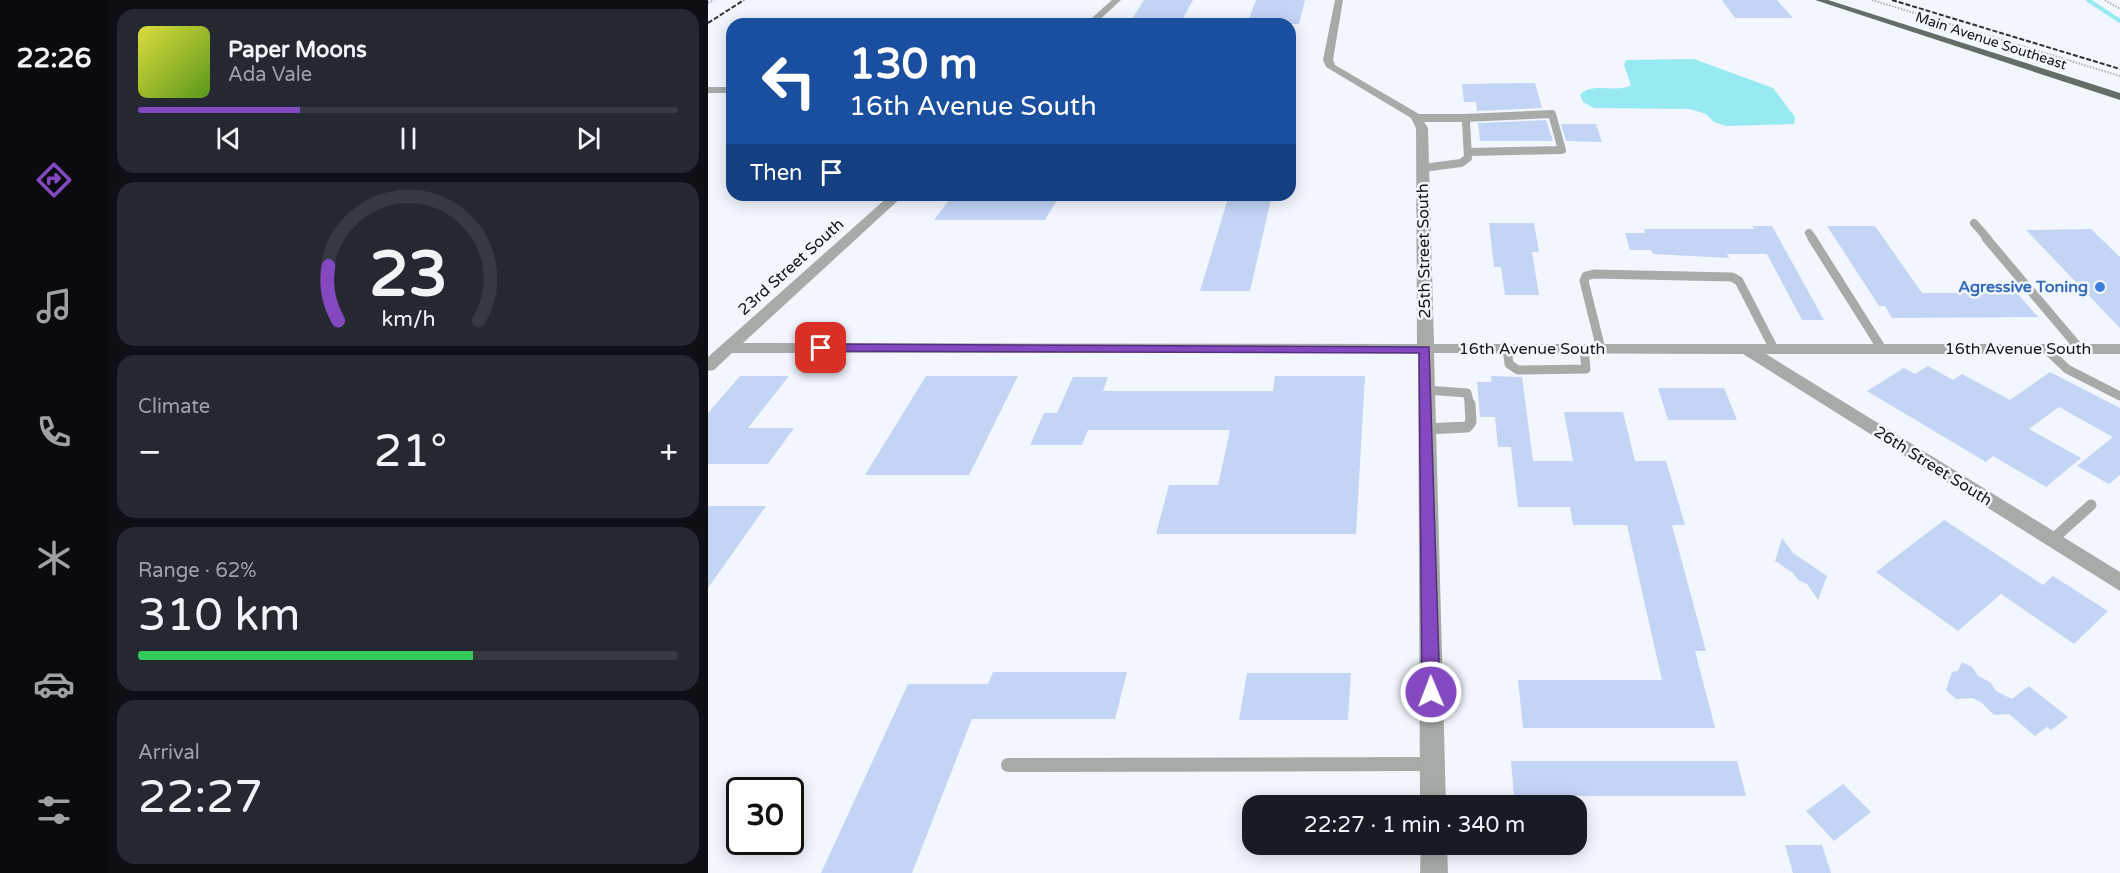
<!DOCTYPE html>
<html lang="en">
<head>
<meta charset="utf-8">
<style>
	body { margin:0; font-family:"Varela Round",sans-serif; background:#242831; color:#f1f3f6; height:100vh; display:flex; flex-direction:column; font-size:22px; white-space:nowrap }
	* { box-sizing:border-box; margin:0 }
	p { font-size:20px; color:#9ea1a6 }
	.icon { flex:none; width:33px; height:33px; fill:none; stroke:currentColor; stroke-width:2; stroke-linecap:round; stroke-linejoin:round }
	.map { position:relative; flex:1; overflow:hidden }
	.drawer { display:flex; flex-direction:column; gap:9px; padding:9px; background:#0d0f14; width:600px }
	.drawer>* { flex:none }
	.hud { position:absolute; left:18px; top:18px; width:570px; height:183px; border-radius:18px; box-shadow:0 3px 15px #0003; background:#1a4fa0; color:#fff; overflow:hidden }
	.speed { position:absolute; left:18px; top:777px; display:flex; gap:12px; font-size:30px; font-weight:700; text-align:center }
	.speed>* { display:grid; place-content:center; width:78px; height:78px; border-radius:50%; background:#171b24; box-shadow:0 3px 15px #0003; line-height:1 }
	.speed .limit { border:3px solid #111; border-radius:9px; background:#fff; color:#111 }
	.pin { position:absolute; display:grid; place-items:center; width:51px; height:51px; color:#fff; margin:-26px; border-radius:12px; box-shadow:0 3px 9px #0006 }
	.me { position:absolute; width:66px; margin:-33px; rotate:359deg; stroke-linejoin:round; filter:drop-shadow(0 0 4px #0008) }
	.turn { display:flex; align-items:center; gap:21px; height:126px; padding:0 24px; font-size:27px }
	.turn .icon { width:78px; height:78px; stroke-width:2.5 }
	.turn b { display:block; font-size:42px; line-height:51px }
	.then { display:flex; align-items:center; height:57px; padding:0 24px; background:#0003; gap:12px; font-size:22px }
	.big { font-size:45px; font-weight:600; line-height:1.1 }
	.drawer .widget { flex:1; display:flex; flex-direction:column; justify-content:center; gap:9px; min-width:0; padding:0 21px; border-radius:18px; background:#242831 }
	.drawer .dial { align-items:center; gap:0 }
	.dial svg { height:156px; overflow:visible; fill:none; stroke:#363941; stroke-width:7; stroke-linecap:round; text-anchor:middle }
	.dial text { fill:#f1f3f6; stroke:none }
	.song { display:flex; align-items:center; gap:18px }
	.cover { width:72px; height:72px; border-radius:9px; background:linear-gradient(135deg,hsl(60 70% 55%),hsl(90 70% 35%)) }
	.played { height:6px; border-radius:3px; background:linear-gradient(90deg,#8449c0 30%,#363941 30%) }
	.keys { display:flex; justify-content:space-around; direction:ltr }
	.heat { display:flex; justify-content:space-between; align-items:center; font-size:33px; direction:ltr }
	.charge { height:9px; border-radius:4px; background:linear-gradient(90deg,#34c759 62%,#363941 0) }
	.trip { position:absolute; left:534px; top:795px; width:345px; height:60px; border-radius:18px; background:#171b24; box-shadow:0 3px 15px #0003; font-weight:600; line-height:60px; text-align:center }
	main { display:flex; flex:1; min-height:0 }
	.tab-bar { display:flex; flex-direction:column; width:108px; justify-content:space-around; align-items:center; background:#090b0e; color:#9ea1a6 }
	.tab-bar .icon { width:42px; height:42px }
	.tab-bar .selected { color:#8449c0 }
	.tab-bar b { font-size:27px; color:#f1f3f6 }
	.map>svg:first-child { display:block }
	.water { fill:#97e9f2 }
	.lines { fill:none; stroke-linecap:round; stroke-linejoin:round }
	.stream { stroke:#97e9f2; stroke-width:4 }
	.building { fill:#c4d4f5 }
	.path { stroke:#adb1b8; stroke-width:2; stroke-dasharray:1.5 1.5; stroke-linecap:butt }
	.service-far3 { stroke:#a6aba8; stroke-width:8 }
	.service-far2 { stroke:#a6aba8; stroke-width:9 }
	.service-far1 { stroke:#a6aba8; stroke-width:11 }
	.service { stroke:#a6aba8; stroke-width:14 }
	.minor { fill:#a6aba8; fill-rule:evenodd }
	.primary { fill:#646d68; fill-rule:evenodd }
	.rail { stroke:#2f3035; stroke-width:2; stroke-dasharray:5 2; stroke-linecap:butt }
	.route { fill:#8449c0; stroke:#562f7d; stroke-width:1.5 }
	.shop-dot { fill:#3f7fe0; stroke:#f2f7ff; stroke-width:2 }
	.labels { text-anchor:middle; dominant-baseline:central; stroke-width:5; stroke-linejoin:round; paint-order:stroke }
	.far-street-label { font-size:14px; fill:#131418; stroke:#f2f7ff }
	.street-label { font-size:16px; fill:#131418; stroke:#f2f7ff }
	.shop-label { font-size:16px; font-weight:bold; fill:#366cbe; stroke:#f2f7ff; text-anchor:end }
</style>
</head>
<body>
<main>
<nav class="tab-bar">
<b>22:26</b>
<svg class="icon selected" aria-label="directions" viewBox="0 0 24 24"><path d="M12 3l9 9-9 9-9-9zM9 14v-3h6M13 9l2 2-2 2"/></svg>
<svg class="icon" aria-label="music" viewBox="0 0 24 24"><path d="M9 18V5l10-2v13"/><circle cx="6" cy="18" r="3"/><circle cx="16" cy="16" r="3"/></svg>
<svg class="icon" aria-label="phone" viewBox="0 0 24 24"><path d="M5 4h4l2 5-3 2q2 4 5 5l2-3 5 2v4C11 20 4 13 5 4z"/></svg>
<svg class="icon" aria-label="climate" viewBox="0 0 24 24"><path d="M12 3v18M4 7l16 10M4 17L20 7"/></svg>
<svg class="icon" aria-label="car" viewBox="0 0 24 24"><path d="M5 17H2v-5l4-1 3-4h7l3 4 3 1v5h-3M9 17h6M6 11h13"/><circle cx="7" cy="17" r="2"/><circle cx="17" cy="17" r="2"/></svg>
<svg class="icon" aria-label="filters" viewBox="0 0 24 24"><path d="M4 7h16M4 17h16"/><circle cx="9" cy="7" r="2"/><circle cx="15" cy="17" r="2"/></svg>
</nav>
<section class="drawer">
<div class="widget">
<div class="song"><i class="cover"></i><div><b>Paper Moons</b><p>Ada Vale</p></div></div>
<div class="played"></div>
<div class="keys"><svg class="icon" aria-label="previous" viewBox="0 0 24 24"><path d="M18 5L8 12l10 7zM5 5v14"/></svg><svg class="icon" aria-label="pause" viewBox="0 0 24 24"><path d="M8 5v14M16 5v14"/></svg><svg class="icon" aria-label="next" viewBox="0 0 24 24"><path d="M6 5l10 7-10 7zM19 5v14"/></svg></div>
</div>
<div class="widget dial"><svg viewBox="0 0 100 80">
<path d="M14 69A42 42 0 1 1 86 69"/>
<path d="M14 69A42 42 0 0 1 9 41" stroke="#8449c0"/>
<text x="50" y="56" font-size="32" font-weight="700">23</text>
<text x="50" y="72" font-size="11">km/h</text>
</svg></div>
<div class="widget"><p>Climate</p>
<div class="heat"><a>−</a><b class="big">21°</b><a>+</a></div>
</div>
<div class="widget"><p>Range · 62%</p><b class="big">310 km</b><div class="charge"></div></div>
<div class="widget"><p>Arrival</p><b class="big">22:27</b></div>
</section>
<div class="map">
<svg width="1412" height="873" viewBox="0 0 1412 873">
	<rect width="100%" height="100%" fill="#f2f7ff"/>
	<path class="water" d="M 986,59 L 1065,88 L 1087,117 L 1086,124 L 1018,126 L 1006,122 L 998,114 L 982,109 L 886,108 L 875,102 L 872,95 C 884,81 908,94 923,85 L 916,65 L 918,60 Z"/>
	<g class="lines">
		<path class="stream" d="M 1380,0 L 1412,21"/>
	</g>
	<g class="building">
		<path d="M 436,0 L 485,0 L 472,24 L 421,24 Z"/>
		<path d="M 548,0 L 597,0 L 591,24 L 539,24 Z"/>
		<path d="M 1014,0 L 1069,0 L 1085,18 L 1027,18 Z"/>
		<path d="M 827,83 L 834,108 L 769,111 L 768,102 L 756,102 L 754,84 Z"/>
		<path d="M 838,120 L 845,141 L 772,141 L 770,123 Z"/>
		<path d="M 853,124 L 888,124 L 894,142 L 858,141 Z"/>
		<path d="M 245,195 L 352,195 L 337,220 L 226,220 Z"/>
		<path d="M 521,195 L 564,195 L 542,291 L 492,291 Z"/>
		<path d="M 781,223 L 826,223 L 831,252 L 824,252 L 831,295 L 797,295 L 793,267 L 786,267 Z"/>
		<path d="M 1044,226 L 1064,226 L 1116,320 L 1094,320 L 1059,254 L 1019,254 L 1021,258 L 945,254 L 943,250 L 922,250 L 917,233 L 937,233 L 936,229 L 1046,229 Z"/>
		<path d="M 1119,226 L 1167,226 L 1214,293 L 1309,293 L 1330,317 L 1184,318 L 1177,306 L 1171,306 Z"/>
		<path d="M 1383,229 L 1412,257 L 1412,328 L 1318,230 Z"/>
		<path d="M 1220,366 L 1245,380 L 1254,374 L 1302,400 L 1342,372 L 1412,408 L 1412,475 L 1401,484 L 1369,466 L 1405,437 L 1351,407 L 1321,429 L 1373,458 L 1338,487 L 1285,456 L 1278,462 L 1159,391 L 1196,368 L 1207,374 Z"/>
		<path d="M 32,376 L 81,376 L 40,428 L 86,428 L 60,464 L 0,464 L 0,413 Z"/>
		<path d="M 218,376 L 310,376 L 261,475 L 157,475 Z"/>
		<path d="M 567,376 L 657,376 L 648,534 L 448,534 L 461,485 L 510,485 L 522,430 L 380,430 L 374,445 L 322,445 L 336,413 L 349,413 L 365,377 L 400,377 L 395,391 L 565,391 Z"/>
		<path d="M 783,376 L 814,377 L 825,461 L 865,461 L 856,412 L 915,412 L 927,461 L 958,461 L 977,525 L 964,525 L 998,651 L 987,651 L 1007,728 L 815,728 L 810,680 L 954,680 L 919,525 L 865,525 L 862,507 L 810,507 L 803,447 L 790,447 L 787,417 L 772,417 L 769,382 L 784,382 Z"/>
		<path d="M 950,388 L 1016,388 L 1029,420 L 960,420 Z"/>
		<path d="M 0,506 L 58,506 L 0,588 Z"/>
		<path d="M 1236,520 L 1335,585 L 1345,576 L 1400,611 L 1366,644 L 1293,594 L 1250,631 L 1168,572 Z"/>
		<path d="M 1074,538 L 1085,553 L 1119,576 L 1110,600 L 1099,584 L 1090,580 L 1085,573 L 1067,561 Z"/>
		<path d="M 1254,662 L 1264,667 L 1270,676 L 1282,682 L 1288,691 L 1304,699 L 1321,686 L 1360,717 L 1343,730 L 1339,727 L 1327,736 L 1301,714 L 1286,715 L 1273,702 L 1264,698 L 1248,699 L 1238,690 L 1244,672 L 1250,671 Z"/>
		<path d="M 285,672 L 419,672 L 407,719 L 264,719 L 204,873 L 113,873 L 200,684 L 280,684 Z"/>
		<path d="M 539,673 L 643,673 L 640,720 L 531,720 Z"/>
		<path d="M 803,761 L 1029,761 L 1038,796 L 806,796 Z"/>
		<path d="M 1135,784 L 1163,812 L 1126,841 L 1098,811 Z"/>
		<path d="M 1077,845 L 1114,845 L 1123,873 L 1085,873 Z"/>
	</g>
	<g class="lines">
		<g class="path">
			<path d="M 1164,0 L 1412,76"/>
			<path d="M 1397,0 L 1412,9"/>
			<path d="M 0,3 L 6,0"/>
		</g>
		<g class="service-far3">
			<path d="M 708,118 L 756,118 L 758,122 L 760,158 L 753,163 L 715,168"/>
			<path d="M 756,118 L 844,114 L 854,150 L 760,152"/>
			<path d="M 1266,223 L 1280,239"/>
			<path d="M 1101,233 L 1105,239"/>
		</g>
		<g class="service-far2">
			<path d="M 1104,238 L 1174,349"/>
			<path d="M 1278,238 L 1372,349"/>
			<path d="M 799,349 L 801,364 L 810,370 L 878,369 L 876,349"/>
			<path d="M 893,349 L 876,281 L 878,276 L 886,274 L 1024,277 L 1031,281 L 1066,349"/>
			<path d="M 1338,349 L 1359,369 L 1412,396"/>
			<path d="M 718,390 L 759,393 L 762,405"/>
		</g>
		<g class="service-far1">
			<path d="M 718,429 L 759,427 L 763,422 L 762,404"/>
			<path d="M 1344,540 L 1383,505"/>
		</g>
		<path class="service" d="M 300,765 L 724,764"/>
		<g class="minor">
			<path d="M 404,0 L 413,0 L 387,24 L 377,24 Z"/>
			<path d="M 627,0 L 635,0 L 625,60 L 627,65 L 711,114 L 720,128 L 726,344 L 1412,344 L 1412,354 L 1058,354 L 1412,572 L 1412,591 L 1035,354 L 726,353 L 738,806 L 712,806 L 710,353 L 24,353 L 6,370 L 0,371 L 0,357 L 182,195 L 196,195 L 35,343 L 709,344 L 708,128 L 703,118 L 618,67 L 615,60 Z"/>
			<rect x="0" y="87" width="24" height="6"/>
			<path d="M 713,844 L 739,844 L 740,873 L 712,873 Z"/>
		</g>
		<path class="primary" d="M 1107,0 L 1120,0 L 1412,93 L 1412,100 Z"/>
		<g class="rail">
			<path d="M 1184,0 L 1412,69"/>
			<path d="M 0,23 L 36,0"/>
		</g>
	</g>
	<path class="route" d="M 113,344 L 721,347 L 732,692 L 729,698 L 723,700 L 717,698 L 714,692 L 711,353 L 108,351 L 108,345 Z"/>
	<circle class="shop-dot" cx="1392" cy="287" r="6"/>
	<g class="labels">
		<g class="far-street-label">
			<text transform="translate(1283 41) rotate(18)">Main Avenue Southeast</text>
		</g>
		<g class="street-label">
			<text transform="translate(716 251) rotate(-91)">25th Street South</text>
			<text transform="translate(83 267) rotate(-42)">23rd Street South</text>
			<text x="824" y="349">16th Avenue South</text>
			<text x="1310" y="349">16th Avenue South</text>
			<text transform="translate(1225 466) rotate(32)">26th Street South</text>
		</g>
		<g class="shop-label">
			<text x="1380" y="287">Agressive Toning</text>
		</g>
	</g>
</svg>
<div class="speed"><div class="limit">30</div></div>
<div class="pin" style="left:113px;top:348px;background:#d93025"><svg class="icon" aria-label="arrive" viewBox="0 0 24 24"><path d="M6 21V4h12l-3 4 3 4H6"/></svg></div>
<svg class="me" style="left:723px;top:692px" viewBox="-20 -20 40 40"><circle r="17" fill="#8449c0" stroke="#fff" stroke-width="3"/><path d="M0-11L8 9 0 5-8 9z" fill="#fff"/></svg>
<div class="trip">22:27 · 1 min · 340 m</div>
<div class="hud">
<div class="turn"><svg class="icon" aria-label="left" viewBox="0 0 24 24"><path d="M17 20v-9H6M10 6l-5 5 5 5"/></svg><div><b>130 m</b>16th Avenue South</div></div>
<div class="then">Then<svg class="icon" aria-label="arrive" viewBox="0 0 24 24"><path d="M6 21V4h12l-3 4 3 4H6"/></svg></div>
</div>
</div>
</main>
</body>
</html>
